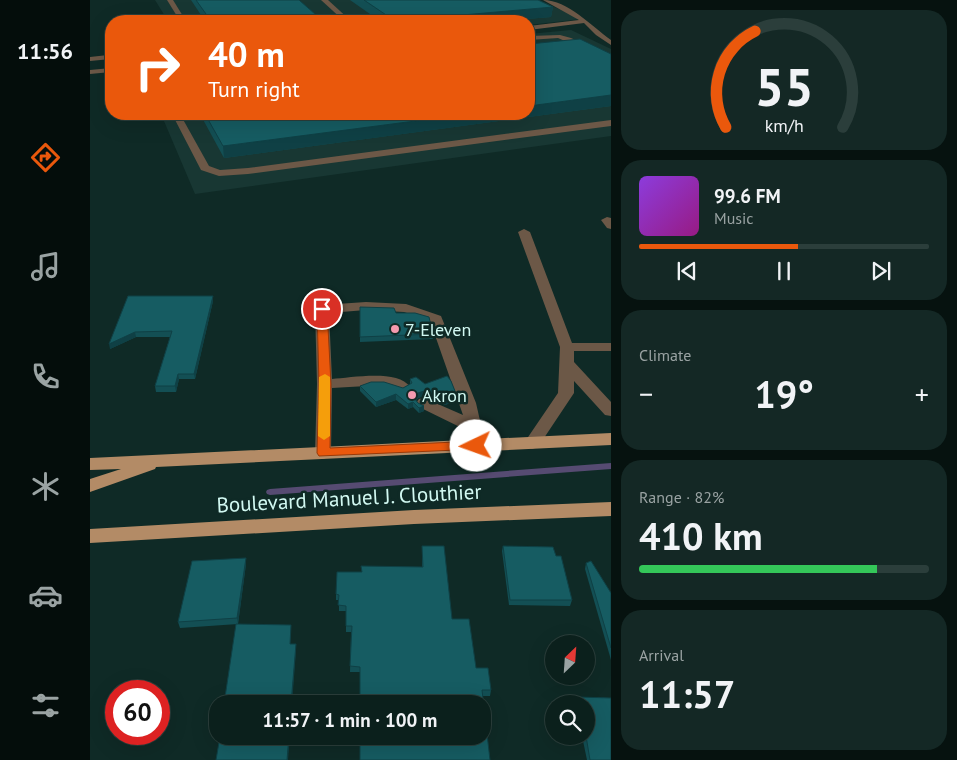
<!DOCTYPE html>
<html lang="en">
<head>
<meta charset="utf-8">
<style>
	body { margin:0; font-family:"PT Sans",sans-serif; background:#142825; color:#f1f3f6; height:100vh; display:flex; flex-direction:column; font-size:19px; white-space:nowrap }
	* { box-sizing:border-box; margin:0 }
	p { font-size:16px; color:#9aa3a3 }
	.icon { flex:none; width:28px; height:28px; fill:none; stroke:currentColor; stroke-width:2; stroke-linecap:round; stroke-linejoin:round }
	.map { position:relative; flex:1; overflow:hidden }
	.drawer { display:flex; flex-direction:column; gap:10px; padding:10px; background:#06120f; width:346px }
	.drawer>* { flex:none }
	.top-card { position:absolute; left:15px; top:15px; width:430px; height:105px; border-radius:20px; box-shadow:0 5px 20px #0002,0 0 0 1px #2b3e3b; background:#ea580c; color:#fff; overflow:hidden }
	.needle { width:32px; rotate:25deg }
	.controls { position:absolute; left:455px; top:635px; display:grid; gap:10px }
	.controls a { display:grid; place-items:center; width:50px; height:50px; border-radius:50%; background:#0b201c; box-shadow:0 5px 20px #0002,0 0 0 1px #2b3e3b; font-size:25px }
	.speed { position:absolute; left:15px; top:680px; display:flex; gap:10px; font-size:25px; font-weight:700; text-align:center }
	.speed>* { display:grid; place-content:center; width:65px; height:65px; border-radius:50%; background:#0b201c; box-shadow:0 5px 20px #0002,0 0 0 1px #2b3e3b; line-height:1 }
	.speed .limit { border:8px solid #d22; background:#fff; color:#111 }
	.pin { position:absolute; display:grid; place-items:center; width:42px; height:42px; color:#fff; margin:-21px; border:2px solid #fff; border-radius:50%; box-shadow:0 1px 5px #0007 }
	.me { position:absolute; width:55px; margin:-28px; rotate:267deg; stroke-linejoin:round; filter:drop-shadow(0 0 4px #0008) }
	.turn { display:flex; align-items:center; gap:18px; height:105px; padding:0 20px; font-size:22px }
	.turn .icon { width:65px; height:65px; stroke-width:2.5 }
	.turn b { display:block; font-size:35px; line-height:42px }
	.big { font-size:38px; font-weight:800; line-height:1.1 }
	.drawer .widget { flex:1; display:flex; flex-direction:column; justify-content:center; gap:8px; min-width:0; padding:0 18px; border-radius:20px; background:#142825 }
	.drawer .dial { align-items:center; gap:0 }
	.dial svg { height:130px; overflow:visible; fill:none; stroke:#2b3e3b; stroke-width:7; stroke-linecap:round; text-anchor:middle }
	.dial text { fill:#f1f3f6; stroke:none }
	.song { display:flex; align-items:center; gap:15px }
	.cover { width:60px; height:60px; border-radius:8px; background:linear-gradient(135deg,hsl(270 70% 55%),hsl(310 70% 35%)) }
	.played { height:5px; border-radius:2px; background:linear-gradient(90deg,#ea580c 55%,#2b3e3b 55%) }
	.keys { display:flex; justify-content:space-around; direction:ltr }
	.heat { display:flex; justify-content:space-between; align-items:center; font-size:28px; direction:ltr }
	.charge { height:8px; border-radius:4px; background:linear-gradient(90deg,#34c759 82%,#2b3e3b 0) }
	.trip { position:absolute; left:119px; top:695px; width:282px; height:50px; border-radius:20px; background:#0b201c; box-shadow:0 5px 20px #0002,0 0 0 1px #2b3e3b; font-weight:800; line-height:50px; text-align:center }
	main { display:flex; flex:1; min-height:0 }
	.tabs { display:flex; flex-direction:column; width:90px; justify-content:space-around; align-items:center; background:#040d0b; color:#9aa3a3 }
	.tabs .icon { width:35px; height:35px }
	.tabs .selected { color:#ea580c }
	.tabs b { font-size:22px; color:#f1f3f6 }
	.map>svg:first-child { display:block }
	.built { fill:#183733 }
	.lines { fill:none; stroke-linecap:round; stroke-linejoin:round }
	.stream { fill:#564b72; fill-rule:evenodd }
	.lane { fill:#6c5847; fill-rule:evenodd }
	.street { fill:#6c5847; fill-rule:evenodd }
	.primary { fill:#b38b66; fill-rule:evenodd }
	.wall { fill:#134f54 }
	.shaded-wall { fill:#0f4045 }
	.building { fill:#165c62; stroke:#0f4045 }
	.route { fill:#ea580c; stroke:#983908 }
	.slow { fill:#f59e0b }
	.poi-dot { fill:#f29aaf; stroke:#0f2a26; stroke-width:2 }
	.labels { text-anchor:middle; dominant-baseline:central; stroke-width:5; stroke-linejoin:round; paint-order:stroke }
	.poi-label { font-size:18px; fill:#d2f9f2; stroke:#0f2a26; text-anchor:start }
	.near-street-label { font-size:21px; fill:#d2f9f2; stroke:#0f2a26 }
</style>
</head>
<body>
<main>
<nav class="tabs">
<b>11:56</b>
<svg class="icon selected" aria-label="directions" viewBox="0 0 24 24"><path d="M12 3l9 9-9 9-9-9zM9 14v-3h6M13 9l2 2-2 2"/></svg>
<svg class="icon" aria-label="music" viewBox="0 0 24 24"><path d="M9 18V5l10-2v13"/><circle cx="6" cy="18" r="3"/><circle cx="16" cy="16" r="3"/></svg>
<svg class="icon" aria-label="phone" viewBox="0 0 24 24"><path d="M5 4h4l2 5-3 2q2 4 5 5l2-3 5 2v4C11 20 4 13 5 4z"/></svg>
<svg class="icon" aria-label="climate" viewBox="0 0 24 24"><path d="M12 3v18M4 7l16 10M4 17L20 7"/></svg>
<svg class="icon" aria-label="car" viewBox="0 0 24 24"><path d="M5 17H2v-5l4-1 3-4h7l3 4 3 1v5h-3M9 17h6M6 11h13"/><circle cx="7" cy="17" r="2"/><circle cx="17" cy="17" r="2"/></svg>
<svg class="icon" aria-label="filters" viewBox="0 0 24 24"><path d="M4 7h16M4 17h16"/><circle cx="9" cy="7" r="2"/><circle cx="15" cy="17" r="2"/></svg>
</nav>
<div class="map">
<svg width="521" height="760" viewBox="0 0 521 760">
	<rect width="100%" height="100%" fill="#0f2a26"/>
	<g class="built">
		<path d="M 65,0 L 449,0 L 491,19 L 439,25 L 439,21 L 78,21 Z"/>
		<path d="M 481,30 L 521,49 L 521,136 L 105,194 L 71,114 L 439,114 L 439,34 Z"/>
	</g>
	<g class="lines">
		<path class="stream" d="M 521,463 L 521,469 L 180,495 L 177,494 L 176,492 L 177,490 L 180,489 Z"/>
		<g class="lane">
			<path d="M 77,0 L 83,0 L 96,21 L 90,21 Z"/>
			<path d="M 231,0 L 238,0 L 261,21 L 254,21 Z"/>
			<path d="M 453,0 C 478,0 501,26 521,40 L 521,45 L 506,35 L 494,23 L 439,30 L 439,26 L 489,20 Z"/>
			<path d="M 470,35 L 481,38 L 521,56 L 521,61 L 468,38 L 439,40 L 439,36 Z"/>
			<path d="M 18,55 L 21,55 L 21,59 L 0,61 L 0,57 Z"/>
			<path d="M 21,68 L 21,72 L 0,74 L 0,70 Z"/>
			<path d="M 82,114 L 90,114 L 119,166 L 130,170 L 158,168 L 521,120 L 521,126 L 158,174 L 129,176 L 111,170 Z"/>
			<path d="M 276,302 L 316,304 L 351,316 L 386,403 L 391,425 L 413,445 L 411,449 L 405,451 L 399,449 L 378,431 L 329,407 L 326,403 L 329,399 L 334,398 L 373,415 L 340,321 L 314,312 L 276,310 L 239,313 L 242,379 C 261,378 308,369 320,387 L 317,390 L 312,392 L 294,385 L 242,388 L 241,453 L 239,457 L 233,459 L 227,457 L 225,453 L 227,384 L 225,309 L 232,305 Z"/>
		</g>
		<g class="street">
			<path d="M 517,217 L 521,218 L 521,229 L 517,228 L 511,220 Z"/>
			<path d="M 434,229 L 440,232 L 482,343 L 521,343 L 521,351 L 484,351 L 484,362 L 521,402 L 521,416 L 515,415 L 484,381 L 484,393 L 448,447 L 442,449 L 436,447 L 434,443 L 468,393 L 470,347 L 428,232 Z"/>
		</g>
		<g class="primary">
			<path d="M 521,433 L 521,445 L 66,467 L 65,469 L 0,492 L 0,479 L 31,469 L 0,470 L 0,458 Z"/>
			<path d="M 521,502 L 521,516 L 324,524 L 0,543 L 0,529 L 324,510 Z"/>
		</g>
	</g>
	<g class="wall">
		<path d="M 101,0 L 209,0 L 233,21 L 115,21 Z"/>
		<path d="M 260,0 L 448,0 L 463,7 L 461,17 L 413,21 L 290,21 Z"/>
		<path d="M 521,54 L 521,106 L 134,158 L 110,114 L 439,114 Z"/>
		<path d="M 38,296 L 123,301 L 105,379 L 89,379 L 86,392 L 66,392 L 65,386 L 80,337 L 46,337 L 20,349 Z"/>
		<path d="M 270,307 L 306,313 L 343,334 L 343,339 L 270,342 Z"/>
		<path d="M 320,379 L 367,396 L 366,401 L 355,405 L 334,396 L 328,398 L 326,400 L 328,403 L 334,406 L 334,411 L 329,413 L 323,407 L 318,409 L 306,400 L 286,407 L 270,391 L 270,386 L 313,388 L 320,384 Z"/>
		<path d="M 332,546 L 362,619 L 386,668 L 401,690 L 400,696 L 393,696 L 270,672 L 260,672 L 261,632 L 256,632 L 256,611 L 249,611 L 249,600 L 246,600 L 246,594 L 271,572 L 332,567 Z"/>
		<path d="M 413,546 L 466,556 L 482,600 L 480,606 L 419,605 L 412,551 Z"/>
		<path d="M 496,563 L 521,593 L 521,660 L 495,569 Z"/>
		<path d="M 156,564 L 148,624 L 90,628 L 88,622 Z"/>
		<path d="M 488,697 L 521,698 L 521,760 L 497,760 L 492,736 L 496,736 L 496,704 L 486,704 L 486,702 Z"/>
	</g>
	<g class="shaded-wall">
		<path d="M 463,7 L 461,17 L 413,21 L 307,21 Z"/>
		<path d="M 521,95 L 521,106 L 134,158 L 133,146 L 379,114 L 439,114 L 439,106 Z"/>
		<path d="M 123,296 L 123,301 L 105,379 L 104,374 Z"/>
		<path d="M 45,332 L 46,337 L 20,349 L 19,344 Z"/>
		<path d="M 88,374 L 89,379 L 86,392 L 85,386 Z"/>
		<path d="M 334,391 L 334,396 L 328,398 L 324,403 L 324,398 L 328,393 Z"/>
		<path d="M 306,394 L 306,400 L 286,407 L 286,402 Z"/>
		<path d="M 367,396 L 366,401 L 355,405 L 356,400 Z"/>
		<path d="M 323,402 L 323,407 L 318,409 L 318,404 Z"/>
		<path d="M 334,406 L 334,411 L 329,413 L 329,408 Z"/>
		<path d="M 156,558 L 156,564 L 148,624 L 147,618 Z"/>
		<path d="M 206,644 L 206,650 L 202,704 L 201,704 Z"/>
		<path d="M 199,736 L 200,736 L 198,760 L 197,760 Z"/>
	</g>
	<g class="building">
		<path d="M 106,0 L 209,0 L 233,21 L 121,21 Z"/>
		<path d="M 274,0 L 448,0 L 463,7 L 305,21 Z"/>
		<path d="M 490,39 L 521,54 L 521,95 L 439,106 L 439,44 Z"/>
		<path d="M 115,114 L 379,114 L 133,146 Z"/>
		<path d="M 38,296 L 123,296 L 104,374 L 88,374 L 85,386 L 65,386 L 82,331 L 45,332 L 19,344 Z"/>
		<path d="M 270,307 L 304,308 L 306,313 L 325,313 L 339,317 L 343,334 L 270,337 Z"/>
		<path d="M 357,376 L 361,381 L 367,396 L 356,400 L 334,391 L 328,393 L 324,398 L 328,403 L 334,406 L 329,408 L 323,402 L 318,404 L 306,394 L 286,402 L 270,386 L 281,382 L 294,382 L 313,388 L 322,383 L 320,379 L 326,377 L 335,384 Z"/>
		<path d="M 332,546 L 354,546 L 362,619 L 379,619 L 386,668 L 398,668 L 401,690 L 392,690 L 400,760 L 270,760 L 270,736 L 392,736 L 392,704 L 270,704 L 270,667 L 260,666 L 262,626 L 256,626 L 256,606 L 248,605 L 249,595 L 246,594 L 247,572 L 272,572 L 271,566 L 333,567 Z"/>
		<path d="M 413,546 L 463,547 L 466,556 L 471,556 L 482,600 L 420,600 Z"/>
		<path d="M 156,558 L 147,618 L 88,622 L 102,561 Z"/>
		<path d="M 501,561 L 521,593 L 521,648 L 496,563 Z"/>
		<path d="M 146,624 L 201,625 L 200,644 L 206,644 L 201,704 L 134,704 Z"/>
		<path d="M 488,697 L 521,698 L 521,760 L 500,760 L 496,736 L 496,704 L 489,704 Z"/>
		<path d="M 130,736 L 199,736 L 197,760 L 126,760 Z"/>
	</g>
	<path class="route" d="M 232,306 L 237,309 L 241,384 L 240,448 L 386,441 L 390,443 L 392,446 L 390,449 L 229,456 L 227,453 L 229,384 L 227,309 Z"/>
	<path class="slow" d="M 235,374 L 240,377 L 240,436 L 234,440 L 228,436 L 229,377 Z"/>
	<g class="poi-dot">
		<circle cx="305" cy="329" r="5"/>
		<circle cx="322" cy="395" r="5"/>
	</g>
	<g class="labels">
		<g class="poi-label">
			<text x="315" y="329">7-Eleven</text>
			<text x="332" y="395">Akron</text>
		</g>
		<g class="near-street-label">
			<text transform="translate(259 498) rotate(-3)">Boulevard Manuel J. Clouthier</text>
		</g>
	</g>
</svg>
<div class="controls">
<a><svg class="needle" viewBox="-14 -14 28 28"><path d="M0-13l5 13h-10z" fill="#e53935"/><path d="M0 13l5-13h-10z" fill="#9aa3a3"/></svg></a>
<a><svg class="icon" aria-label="search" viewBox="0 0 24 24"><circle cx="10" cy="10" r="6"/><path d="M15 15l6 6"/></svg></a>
</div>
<div class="speed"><div class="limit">60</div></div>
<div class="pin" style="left:232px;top:309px;background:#d93025"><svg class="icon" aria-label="arrive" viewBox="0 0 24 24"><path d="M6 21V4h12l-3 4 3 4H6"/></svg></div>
<svg class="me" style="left:386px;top:446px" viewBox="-20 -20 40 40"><circle r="19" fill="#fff"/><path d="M0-13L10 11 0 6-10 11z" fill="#ea580c"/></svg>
<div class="trip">11:57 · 1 min · 100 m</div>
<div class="top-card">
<div class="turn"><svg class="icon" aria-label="right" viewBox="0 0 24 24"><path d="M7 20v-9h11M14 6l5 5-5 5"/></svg><div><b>40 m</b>Turn right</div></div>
</div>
</div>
<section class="drawer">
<div class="widget dial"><svg viewBox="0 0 100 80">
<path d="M14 69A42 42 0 1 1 86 69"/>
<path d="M14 69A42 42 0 0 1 32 10" stroke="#ea580c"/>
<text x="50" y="56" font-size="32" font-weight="700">55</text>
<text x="50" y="72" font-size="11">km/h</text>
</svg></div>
<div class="widget">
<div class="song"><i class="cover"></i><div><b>99.6 FM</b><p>Music</p></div></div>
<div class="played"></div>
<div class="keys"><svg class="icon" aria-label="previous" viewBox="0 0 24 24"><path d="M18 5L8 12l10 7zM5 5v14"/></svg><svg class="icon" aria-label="pause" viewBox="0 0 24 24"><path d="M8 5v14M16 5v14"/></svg><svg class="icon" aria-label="next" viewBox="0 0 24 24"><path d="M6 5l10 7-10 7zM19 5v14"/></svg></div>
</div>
<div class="widget"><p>Climate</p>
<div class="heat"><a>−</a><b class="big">19°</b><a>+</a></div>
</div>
<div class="widget"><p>Range · 82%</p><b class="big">410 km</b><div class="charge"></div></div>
<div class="widget"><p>Arrival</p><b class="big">11:57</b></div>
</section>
</main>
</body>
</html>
